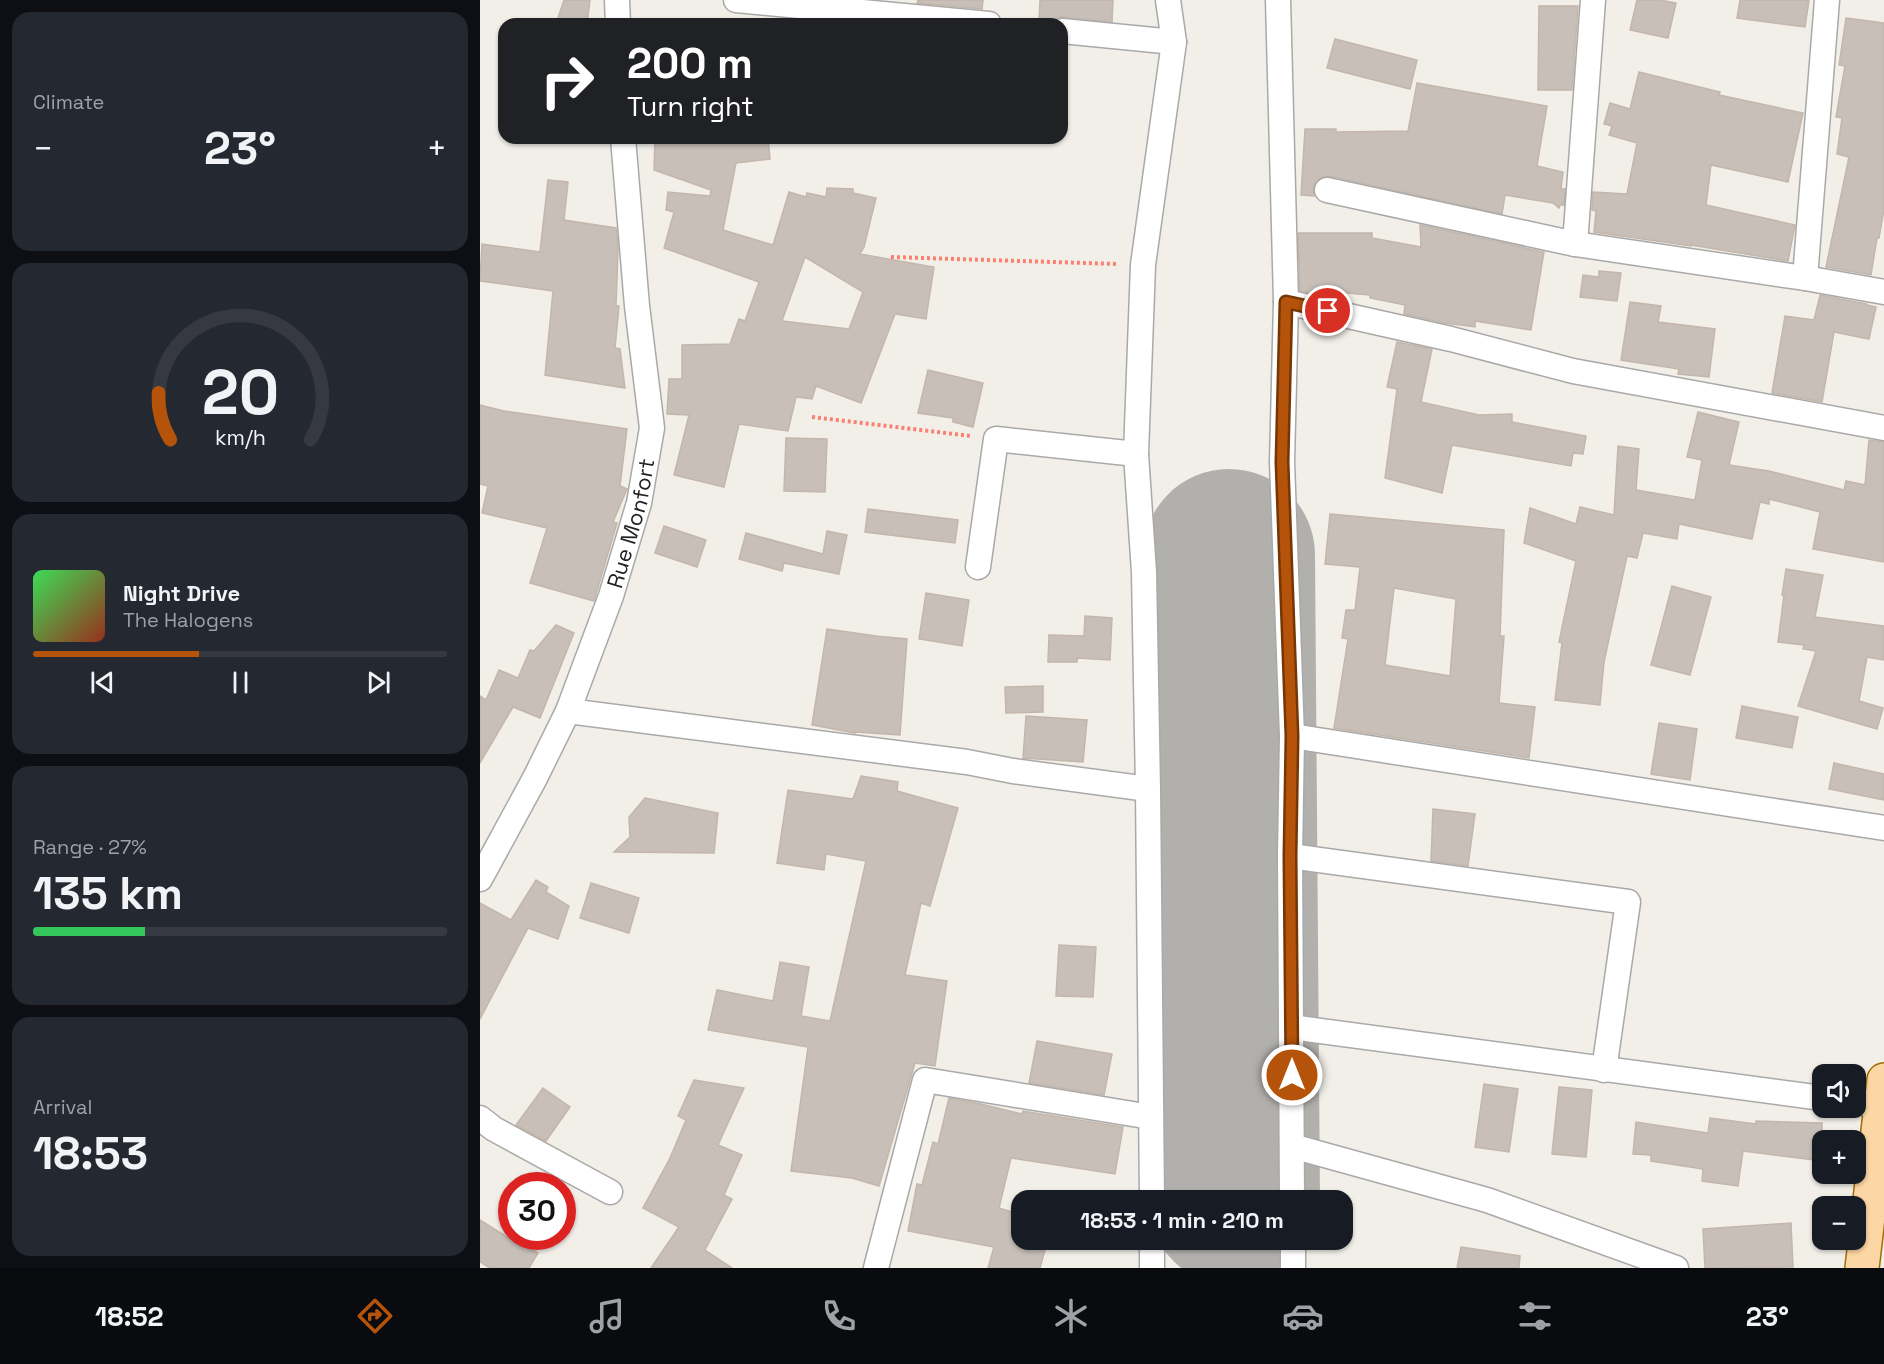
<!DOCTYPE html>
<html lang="en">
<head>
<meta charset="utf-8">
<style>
	body { margin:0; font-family:"Space Grotesk",sans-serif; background:#242831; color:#f1f3f6; height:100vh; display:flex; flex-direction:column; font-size:22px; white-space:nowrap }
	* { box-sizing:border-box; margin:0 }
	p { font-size:20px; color:#9ea1a6 }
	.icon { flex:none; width:33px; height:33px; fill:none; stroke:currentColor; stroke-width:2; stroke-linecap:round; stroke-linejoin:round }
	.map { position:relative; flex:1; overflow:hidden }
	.side { display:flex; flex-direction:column; gap:12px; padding:12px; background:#0d0f14; width:480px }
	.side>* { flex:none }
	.guide { position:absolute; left:18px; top:18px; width:570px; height:126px; border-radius:18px; box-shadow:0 2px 4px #0004; background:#202124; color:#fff; overflow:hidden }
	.buttons { position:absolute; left:1332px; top:1064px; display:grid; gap:12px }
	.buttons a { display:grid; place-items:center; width:54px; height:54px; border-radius:12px; background:#171b24; box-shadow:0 2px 4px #0004; font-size:30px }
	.speed { position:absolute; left:18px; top:1172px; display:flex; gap:12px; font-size:30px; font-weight:700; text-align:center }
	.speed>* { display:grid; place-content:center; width:78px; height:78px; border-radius:50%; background:#171b24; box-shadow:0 2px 4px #0004; line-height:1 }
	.speed .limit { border:9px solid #d22; background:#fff; color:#111 }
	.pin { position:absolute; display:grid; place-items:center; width:51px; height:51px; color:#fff; margin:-26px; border:3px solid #fff; border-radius:50%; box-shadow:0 2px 6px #0007 }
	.me { position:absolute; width:66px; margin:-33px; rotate:0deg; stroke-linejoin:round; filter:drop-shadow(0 0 4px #0008) }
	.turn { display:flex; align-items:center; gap:21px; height:126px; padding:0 30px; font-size:27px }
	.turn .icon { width:78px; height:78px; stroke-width:2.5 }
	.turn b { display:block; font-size:42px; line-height:51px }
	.big { font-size:45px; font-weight:700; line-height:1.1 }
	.side .widget { flex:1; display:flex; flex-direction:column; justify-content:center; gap:9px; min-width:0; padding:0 21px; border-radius:18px; background:#242831 }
	.side .dial { align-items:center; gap:0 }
	.dial svg { height:156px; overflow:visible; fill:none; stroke:#363941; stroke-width:7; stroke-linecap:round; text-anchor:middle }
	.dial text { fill:#f1f3f6; stroke:none }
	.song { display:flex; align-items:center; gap:18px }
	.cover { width:72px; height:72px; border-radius:9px; background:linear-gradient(135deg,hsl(130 70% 55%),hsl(10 70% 35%)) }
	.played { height:6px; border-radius:3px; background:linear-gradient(90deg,#b45309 40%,#363941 40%) }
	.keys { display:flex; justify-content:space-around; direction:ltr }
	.heat { display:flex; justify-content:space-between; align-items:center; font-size:33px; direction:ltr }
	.charge { height:9px; border-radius:4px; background:linear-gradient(90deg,#34c759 27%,#363941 0) }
	.trip { position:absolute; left:531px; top:1190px; width:342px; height:60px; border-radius:18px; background:#171b24; box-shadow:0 2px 4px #0004; font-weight:700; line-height:60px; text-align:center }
	.dock { display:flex; height:96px; justify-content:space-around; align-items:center; background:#090b0e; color:#9ea1a6 }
	.dock .icon { width:42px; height:42px }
	.dock .active { color:#b45309 }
	.dock b { font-size:27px; color:#f1f3f6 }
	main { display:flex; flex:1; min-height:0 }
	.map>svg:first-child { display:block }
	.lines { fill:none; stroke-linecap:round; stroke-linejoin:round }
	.runway { stroke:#b1b0ac; stroke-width:172 }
	.building { fill:#c7bfb8; stroke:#c4b6ab; stroke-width:1.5; fill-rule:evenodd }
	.street-casing { stroke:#a9a9a9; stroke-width:27 }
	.primary-casing { stroke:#a06b00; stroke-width:36 }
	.path { stroke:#fa8072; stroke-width:4; stroke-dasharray:3 3; stroke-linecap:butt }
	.street { stroke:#fff; stroke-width:24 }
	.primary { stroke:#fcd6a4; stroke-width:33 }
	.route-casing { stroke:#753606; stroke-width:15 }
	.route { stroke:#b45309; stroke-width:10 }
	.labels { text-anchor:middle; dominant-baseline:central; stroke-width:4.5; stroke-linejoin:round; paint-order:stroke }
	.street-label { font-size:22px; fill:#222; stroke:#fff }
</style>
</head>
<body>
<main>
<section class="side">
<div class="widget"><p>Climate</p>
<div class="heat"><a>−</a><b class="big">23°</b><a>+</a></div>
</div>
<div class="widget dial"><svg viewBox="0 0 100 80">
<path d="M14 69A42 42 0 1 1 86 69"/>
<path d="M14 69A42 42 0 0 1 8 45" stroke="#b45309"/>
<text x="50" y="56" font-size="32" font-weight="700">20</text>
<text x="50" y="72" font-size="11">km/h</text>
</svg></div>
<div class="widget">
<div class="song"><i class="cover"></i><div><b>Night Drive</b><p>The Halogens</p></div></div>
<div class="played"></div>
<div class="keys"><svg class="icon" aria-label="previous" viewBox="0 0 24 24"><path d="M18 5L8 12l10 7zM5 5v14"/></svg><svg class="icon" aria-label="pause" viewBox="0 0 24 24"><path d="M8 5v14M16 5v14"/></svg><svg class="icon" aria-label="next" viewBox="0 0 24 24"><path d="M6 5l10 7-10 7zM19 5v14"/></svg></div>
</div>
<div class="widget"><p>Range · 27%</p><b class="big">135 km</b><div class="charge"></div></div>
<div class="widget"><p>Arrival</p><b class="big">18:53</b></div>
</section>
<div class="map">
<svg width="1404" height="1268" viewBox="0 0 1404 1268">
	<rect width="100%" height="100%" fill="#f2efe9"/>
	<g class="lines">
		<path class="runway" d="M 749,555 L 754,1200"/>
	</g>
	<g class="building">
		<path d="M 84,0 L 110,0 L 107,24 L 76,24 Z"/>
		<path d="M 438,0 L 503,0 L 502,9 L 437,3 Z"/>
		<path d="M 560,0 L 633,0 L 632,22 L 583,17 L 576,18 L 570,24 L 559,23 Z"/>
		<path d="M 1157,0 L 1180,0 L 1196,3 L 1188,38 L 1150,30 Z"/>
		<path d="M 1260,0 L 1329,0 L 1325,27 L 1257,18 Z"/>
		<path d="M 1059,6 L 1098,6 L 1092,90 L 1058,90 Z"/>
		<path d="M 1366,18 L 1404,23 L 1404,210 L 1399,238 L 1397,238 L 1391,275 L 1346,267 L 1369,157 L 1357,154 L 1362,118 L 1356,117 L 1365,66 L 1359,65 Z"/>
		<path d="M 855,39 L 937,60 L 930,89 L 847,68 Z"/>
		<path d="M 1159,72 L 1240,92 L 1239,95 L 1323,113 L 1308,182 L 1231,165 L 1226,205 L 1315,225 L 1308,261 L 1211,245 L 1211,246 L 1114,232 L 1116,211 L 1112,210 L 1113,192 L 1147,194 L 1157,143 L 1129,135 L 1132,126 L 1124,124 L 1130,103 L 1150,109 Z"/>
		<path d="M 937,83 L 1067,106 L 1057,166 L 1083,172 L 1081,189 L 1085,189 L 1084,205 L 1080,205 L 1079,208 L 1073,203 L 1025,195 L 1022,214 L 849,176 L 842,177 L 836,181 L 833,188 L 834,196 L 821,195 L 825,129 L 856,129 L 856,132 L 928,131 Z"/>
		<path d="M 175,138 L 288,138 L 290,159 L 256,163 L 243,230 L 293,245 L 309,192 L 326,197 L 327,193 L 346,197 L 347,188 L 373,189 L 373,193 L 396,198 L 384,247 L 380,254 L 454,267 L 446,319 L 415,314 L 381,403 L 336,386 L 332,399 L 316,397 L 308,431 L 259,424 L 244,487 L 194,475 L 209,415 L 187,414 L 189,379 L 202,379 L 202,345 L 250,344 L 259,319 L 265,321 L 279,282 L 184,248 L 194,212 L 186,210 L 188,192 L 230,196 L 231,190 L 174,170 ZM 325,257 L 383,292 L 369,329 L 302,321 Z"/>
		<path d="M 68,180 L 88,182 L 84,220 L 136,228 L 138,248 L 136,306 L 139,306 L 135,348 L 140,349 L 145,388 L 65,375 L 73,291 L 0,281 L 2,244 L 60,252 Z"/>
		<path d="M 940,225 L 1064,252 L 1051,330 L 995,321 L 995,327 L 965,323 L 924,314 L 925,305 L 890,298 L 890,295 L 844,291 L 844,296 L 820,291 L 818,233 L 892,233 L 892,238 L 941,247 Z"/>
		<path d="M 1119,271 L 1141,273 L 1137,301 L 1100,297 L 1103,275 L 1119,277 Z"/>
		<path d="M 1340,295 L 1387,304 L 1387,305 L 1396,307 L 1389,339 L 1354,332 L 1342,402 L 1292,393 L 1305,316 L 1334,320 Z"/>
		<path d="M 1150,302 L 1181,306 L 1178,322 L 1235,329 L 1229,377 L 1198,374 L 1199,369 L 1141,360 Z"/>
		<path d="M 917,342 L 952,349 L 941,402 L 999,415 L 1032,414 L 1032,422 L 1106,436 L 1103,454 L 1093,453 L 1091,466 L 972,445 L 962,493 L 905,478 L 917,389 L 907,387 Z"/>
		<path d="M 448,370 L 503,383 L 493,427 L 473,422 L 473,418 L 438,413 Z"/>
		<path d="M 0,405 L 24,411 L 147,429 L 140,486 L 147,489 L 133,522 L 137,523 L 114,601 L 50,583 L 67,528 L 2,513 L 8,486 L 0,484 Z"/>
		<path d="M 1218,412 L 1259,422 L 1249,465 L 1289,471 L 1364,490 L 1366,481 L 1385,485 L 1389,440 L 1404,442 L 1404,562 L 1333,549 L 1340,512 L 1289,499 L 1289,504 L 1280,502 L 1272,539 L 1199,524 L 1197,539 L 1163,533 L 1157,558 L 1147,556 L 1124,662 L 1120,705 L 1075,700 L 1082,643 L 1079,642 L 1096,561 L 1044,543 L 1050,508 L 1096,524 L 1100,507 L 1134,515 L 1138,446 L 1159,449 L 1156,490 L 1215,500 L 1222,460 L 1207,457 Z"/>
		<path d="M 306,438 L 347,439 L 345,492 L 304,491 Z"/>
		<path d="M 388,509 L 478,520 L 475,543 L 385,532 Z"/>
		<path d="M 850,514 L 1024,530 L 1020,636 L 1024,636 L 1019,703 L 1055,707 L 1049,758 L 854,728 L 868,639 L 862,638 L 866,610 L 875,610 L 880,567 L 845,564 ZM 914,588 L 976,599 L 970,676 L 905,665 Z"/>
		<path d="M 184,526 L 226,540 L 217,567 L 175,553 Z"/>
		<path d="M 347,531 L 367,535 L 359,574 L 304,563 L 302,571 L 259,559 L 266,533 L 343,554 Z"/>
		<path d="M 1306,569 L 1343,575 L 1335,617 L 1404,626 L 1404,660 L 1387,657 L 1379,701 L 1403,708 L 1397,729 L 1318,706 L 1336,651 L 1323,649 L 1324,645 L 1298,642 L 1304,595 L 1302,595 Z"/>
		<path d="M 1192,586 L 1231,597 L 1210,675 L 1171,665 Z"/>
		<path d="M 446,593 L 489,600 L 482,646 L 439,639 Z"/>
		<path d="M 605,616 L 632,618 L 630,660 L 597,658 L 597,662 L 568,662 L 569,635 L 604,636 Z"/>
		<path d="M 76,625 L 94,633 L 60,718 L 33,707 L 0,763 L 0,696 L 6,700 L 19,670 L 38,678 L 50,650 L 54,651 Z"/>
		<path d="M 347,629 L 396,636 L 427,639 L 420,735 L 375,732 L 375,733 L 332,725 Z"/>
		<path d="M 563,686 L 563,712 L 526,713 L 525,687 Z"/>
		<path d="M 1262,706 L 1318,717 L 1312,748 L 1256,738 Z"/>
		<path d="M 546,716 L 607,720 L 603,762 L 543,758 Z"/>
		<path d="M 1179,723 L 1217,729 L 1210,780 L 1171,774 Z"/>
		<path d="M 1354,763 L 1404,774 L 1404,800 L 1349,789 Z"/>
		<path d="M 381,776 L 418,782 L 417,791 L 478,808 L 450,906 L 441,903 L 425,975 L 467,981 L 455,1066 L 435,1063 L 399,1186 L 372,1178 L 311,1171 L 328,1047 L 228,1030 L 237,990 L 293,1001 L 300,962 L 329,967 L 321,1016 L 350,1021 L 386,861 L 346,854 L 344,870 L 297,863 L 308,790 L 373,799 Z"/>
		<path d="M 165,798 L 238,813 L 234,853 L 134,852 L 150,837 L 149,817 Z"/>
		<path d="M 953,809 L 995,814 L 988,866 L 951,861 Z"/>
		<path d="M 56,880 L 68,887 L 66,892 L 89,906 L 78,939 L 48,928 L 0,1019 L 0,903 L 31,920 Z"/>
		<path d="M 111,883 L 159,898 L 149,933 L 100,918 Z"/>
		<path d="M 579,945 L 616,947 L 613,997 L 576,996 Z"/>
		<path d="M 557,1041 L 632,1054 L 624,1095 L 549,1083 Z"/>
		<path d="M 214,1080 L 264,1088 L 238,1145 L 262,1155 L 244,1195 L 252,1199 L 225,1250 L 252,1268 L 171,1268 L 199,1227 L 163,1208 L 190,1158 L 206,1120 L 198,1116 Z"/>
		<path d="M 1004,1084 L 1038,1089 L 1029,1152 L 995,1147 Z"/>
		<path d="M 1079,1087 L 1112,1090 L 1106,1157 L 1072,1154 Z"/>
		<path d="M 63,1088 L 90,1107 L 66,1141 L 36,1125 Z"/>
		<path d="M 469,1098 L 501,1104 L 542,1114 L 543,1111 L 643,1127 L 635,1174 L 531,1158 L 519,1208 L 542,1215 L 542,1239 L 568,1239 L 560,1268 L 508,1268 L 514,1247 L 428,1231 L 437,1184 L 442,1185 L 453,1142 L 458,1144 Z"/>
		<path d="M 1230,1118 L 1276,1124 L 1276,1121 L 1342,1123 L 1342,1161 L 1263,1151 L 1258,1186 L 1222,1181 L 1223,1169 L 1171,1161 L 1171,1155 L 1153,1154 L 1156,1122 L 1228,1133 Z"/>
		<path d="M 0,1220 L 35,1242 L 36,1240 L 58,1253 L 49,1268 L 10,1268 L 0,1262 Z"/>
		<path d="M 1311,1223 L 1313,1267 L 1225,1268 L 1223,1229 Z"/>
		<path d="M 981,1247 L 1040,1256 L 1039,1268 L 977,1268 Z"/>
	</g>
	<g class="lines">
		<defs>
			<g id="street">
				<path d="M 137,0 L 138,24"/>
				<path d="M 256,0 L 509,24"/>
				<path d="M 798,0 L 806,302 L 802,462 L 812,736 L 810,856 L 812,1200"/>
				<path d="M 582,31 L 694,42"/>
				<path d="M 847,190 L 1095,244 L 1325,278 L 1404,292"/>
				<path d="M 1095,244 L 1113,0"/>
				<path d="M 1325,278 L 1347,0"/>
				<path d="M 806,302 L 971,339 L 1093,371 L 1404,428"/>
				<path d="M 498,567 L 516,439 L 656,454"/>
				<path d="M 88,711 L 487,762 L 533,771 L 668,789 L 664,572 L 656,454 L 663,265 L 694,42 L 688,0"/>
				<path d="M 812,736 L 1404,828"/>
				<path d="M 668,789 L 672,1200"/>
				<path d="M 810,856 L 1148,902 L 1124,1070"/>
				<path id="s1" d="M 0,879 L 55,778 L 88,711 L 131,596 L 159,503 L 172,428 L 157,306 L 143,138"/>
				<path d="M 811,1027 L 1342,1098"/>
				<path d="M 1376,1102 L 1401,1106"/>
				<path d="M 0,1118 L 14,1129 L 130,1192"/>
				<path d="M 812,1146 L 1007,1200 L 1196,1268"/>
				<path d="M 672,1239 L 672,1268"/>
				<path d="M 813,1239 L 813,1268"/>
				<path d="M 396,1268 L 445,1080 L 671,1117"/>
			</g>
			<path id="primary" d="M 1382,1268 L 1404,1080"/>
		</defs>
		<use href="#street" class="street-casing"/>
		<use href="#primary" class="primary-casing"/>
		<g class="path">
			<path d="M 411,257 L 638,264"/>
			<path d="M 332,417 L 491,436"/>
		</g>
		<use href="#street" class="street"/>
		<use href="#primary" class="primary"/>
	</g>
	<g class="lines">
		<defs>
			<path id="route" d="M 812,1075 L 810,856 L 812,736 L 802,462 L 806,302 L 848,311"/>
		</defs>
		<use href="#route" class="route-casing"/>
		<use href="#route" class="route"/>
	</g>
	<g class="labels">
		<g class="street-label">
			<text stroke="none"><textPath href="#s1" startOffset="388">Rue Monfort</textPath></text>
		</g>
	</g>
</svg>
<div class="buttons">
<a><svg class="icon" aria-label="sound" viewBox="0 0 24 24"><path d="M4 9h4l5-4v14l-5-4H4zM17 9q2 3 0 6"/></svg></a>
<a>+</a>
<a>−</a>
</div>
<div class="speed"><div class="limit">30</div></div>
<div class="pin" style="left:848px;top:311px;background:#d93025"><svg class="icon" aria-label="arrive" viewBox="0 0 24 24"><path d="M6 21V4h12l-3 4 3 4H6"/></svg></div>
<svg class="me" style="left:812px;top:1075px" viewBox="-20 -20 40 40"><circle r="17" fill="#b45309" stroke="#fff" stroke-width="3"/><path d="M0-11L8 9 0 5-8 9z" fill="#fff"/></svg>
<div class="trip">18:53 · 1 min · 210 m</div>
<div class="guide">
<div class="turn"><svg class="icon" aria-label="right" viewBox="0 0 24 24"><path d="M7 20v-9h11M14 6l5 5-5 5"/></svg><div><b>200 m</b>Turn right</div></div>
</div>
</div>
</main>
<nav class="dock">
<b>18:52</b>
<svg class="icon active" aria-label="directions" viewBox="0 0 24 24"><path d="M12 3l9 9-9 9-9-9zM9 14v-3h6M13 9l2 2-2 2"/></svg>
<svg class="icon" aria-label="music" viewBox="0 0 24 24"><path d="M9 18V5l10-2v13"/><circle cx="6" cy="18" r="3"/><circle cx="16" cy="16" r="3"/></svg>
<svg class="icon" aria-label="phone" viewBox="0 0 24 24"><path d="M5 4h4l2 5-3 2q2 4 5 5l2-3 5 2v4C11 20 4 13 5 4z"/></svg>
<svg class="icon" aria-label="climate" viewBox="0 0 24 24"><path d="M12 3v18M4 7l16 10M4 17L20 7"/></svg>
<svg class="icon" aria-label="car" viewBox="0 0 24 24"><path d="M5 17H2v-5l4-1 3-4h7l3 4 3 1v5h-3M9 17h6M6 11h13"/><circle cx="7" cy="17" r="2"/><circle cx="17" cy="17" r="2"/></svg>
<svg class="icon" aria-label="filters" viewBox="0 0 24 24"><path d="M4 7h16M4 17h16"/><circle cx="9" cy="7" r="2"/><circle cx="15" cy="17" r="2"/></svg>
<b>23°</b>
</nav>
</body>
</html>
